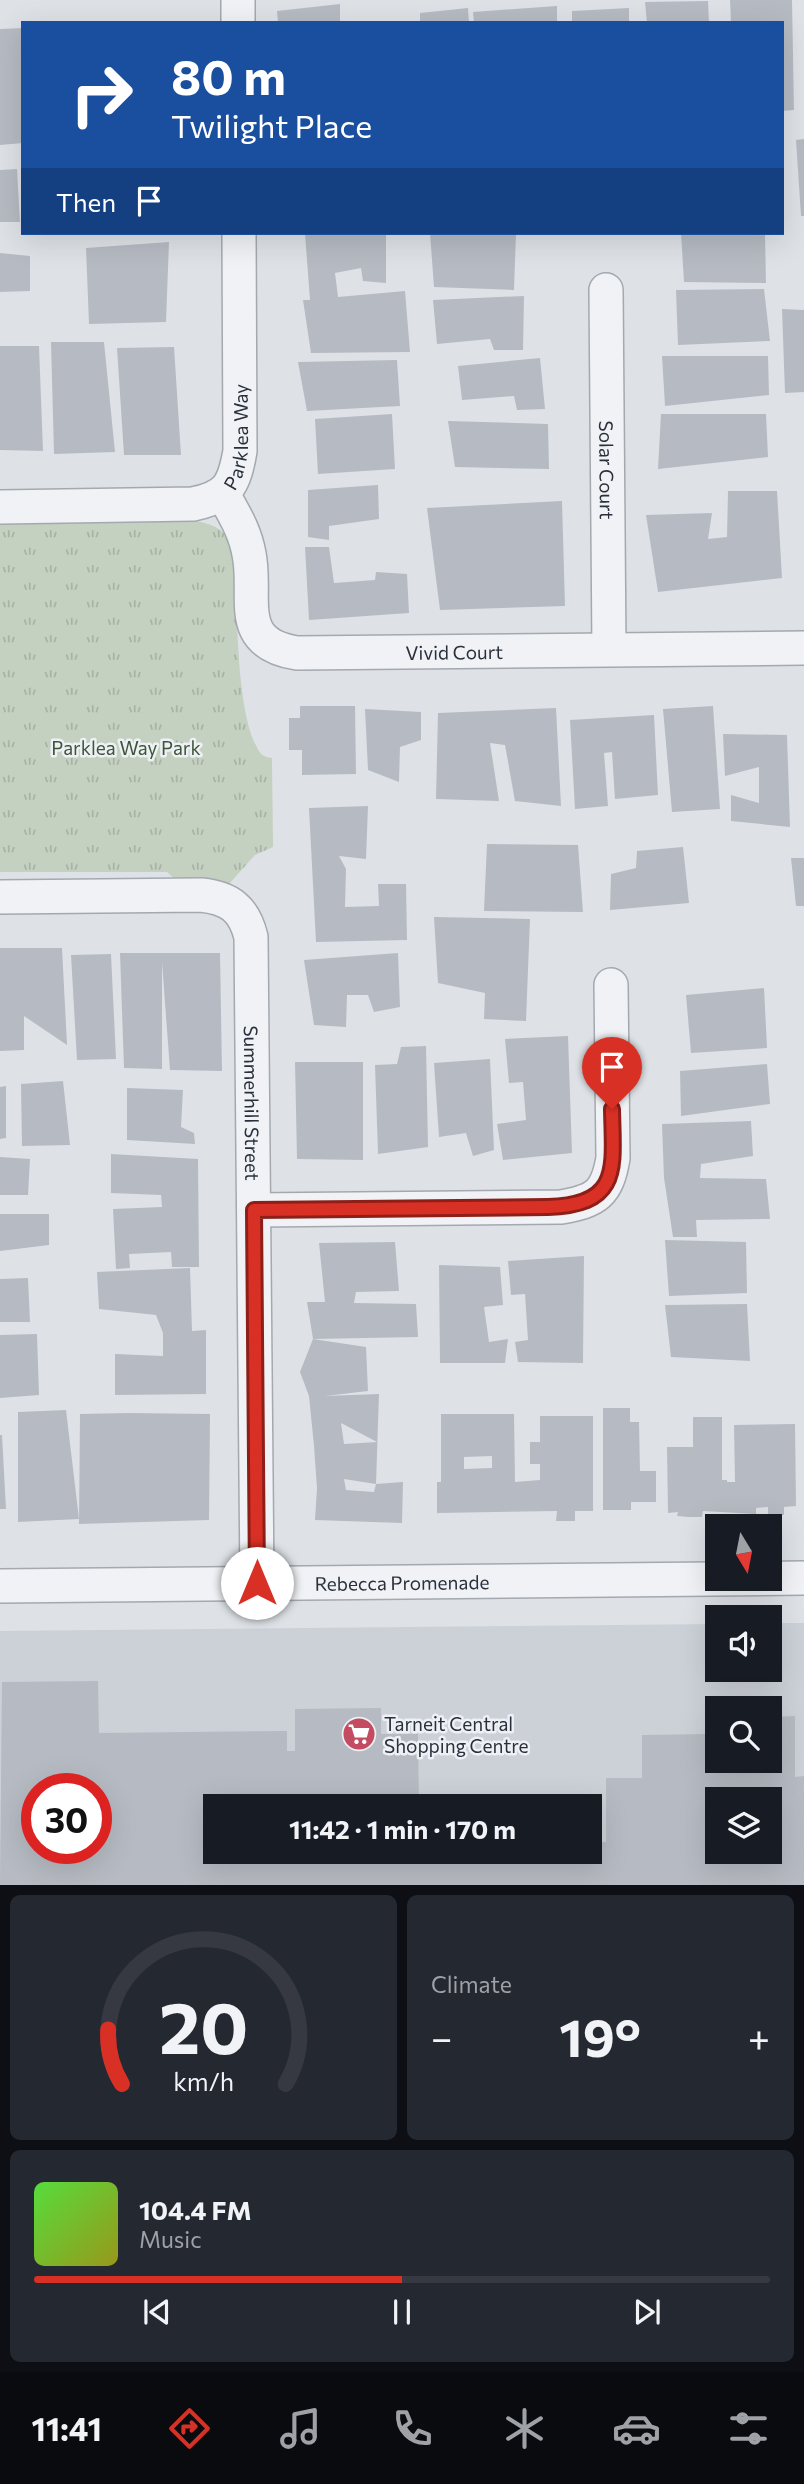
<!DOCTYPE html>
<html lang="en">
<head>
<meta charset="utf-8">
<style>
	body { margin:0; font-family:Commissioner,sans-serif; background:#242831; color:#f1f3f6; height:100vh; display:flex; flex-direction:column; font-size:26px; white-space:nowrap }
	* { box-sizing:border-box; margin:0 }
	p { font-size:23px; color:#9ea1a6 }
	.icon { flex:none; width:38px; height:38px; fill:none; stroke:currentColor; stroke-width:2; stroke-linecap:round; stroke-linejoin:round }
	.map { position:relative; height:1885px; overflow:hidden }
	.details { display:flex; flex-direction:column; gap:10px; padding:10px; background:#0d0f14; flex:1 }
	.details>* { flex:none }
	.hud { position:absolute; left:21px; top:21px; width:763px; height:214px; border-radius:0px; box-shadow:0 7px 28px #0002; background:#1a4fa0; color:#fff; overflow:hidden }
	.needle { width:46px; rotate:170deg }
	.fabs { position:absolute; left:705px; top:1514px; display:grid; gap:14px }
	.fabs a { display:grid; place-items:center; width:77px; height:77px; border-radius:0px; background:#171b24; box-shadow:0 7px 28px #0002; font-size:35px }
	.speed { position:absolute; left:21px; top:1773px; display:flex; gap:14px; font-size:35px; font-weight:700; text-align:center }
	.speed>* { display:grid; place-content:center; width:91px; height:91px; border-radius:50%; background:#171b24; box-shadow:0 7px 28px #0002; line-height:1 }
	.speed .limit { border:10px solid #d22; background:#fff; color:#111 }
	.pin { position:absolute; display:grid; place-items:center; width:60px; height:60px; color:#fff; margin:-72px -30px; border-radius:50% 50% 50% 0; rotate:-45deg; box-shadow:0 0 7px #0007 }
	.pin .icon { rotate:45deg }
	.me { position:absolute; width:77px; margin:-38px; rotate:0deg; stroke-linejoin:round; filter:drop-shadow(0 0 5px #0008) }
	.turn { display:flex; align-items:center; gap:24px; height:147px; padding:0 35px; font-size:32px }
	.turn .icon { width:91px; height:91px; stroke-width:2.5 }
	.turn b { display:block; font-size:49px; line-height:60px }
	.then { display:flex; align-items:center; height:66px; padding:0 35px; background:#0003; gap:14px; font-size:26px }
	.big { font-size:52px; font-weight:700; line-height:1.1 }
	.details .tile { flex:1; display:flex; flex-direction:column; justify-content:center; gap:10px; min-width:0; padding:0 24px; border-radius:10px; background:#242831 }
	.details .dial { align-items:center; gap:0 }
	.dial svg { height:182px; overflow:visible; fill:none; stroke:#363941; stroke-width:7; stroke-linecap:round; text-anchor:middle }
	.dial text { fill:#f1f3f6; stroke:none }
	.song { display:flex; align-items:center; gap:21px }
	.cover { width:84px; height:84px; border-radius:10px; background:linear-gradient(135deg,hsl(110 70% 55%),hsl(60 70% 35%)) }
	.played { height:7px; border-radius:4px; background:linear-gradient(90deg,#d93025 50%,#363941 50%) }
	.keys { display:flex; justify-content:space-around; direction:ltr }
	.heat { display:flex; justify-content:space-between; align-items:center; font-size:38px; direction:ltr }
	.details .tiles { flex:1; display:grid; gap:10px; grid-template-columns:1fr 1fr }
	.tile:last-child { grid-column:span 2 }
	.trip { position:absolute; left:203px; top:1794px; width:399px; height:70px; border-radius:0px; background:#171b24; box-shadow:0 7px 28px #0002; font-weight:700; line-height:70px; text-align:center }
	.dock { display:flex; height:112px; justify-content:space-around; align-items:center; background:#090b0e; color:#9ea1a6 }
	.dock .icon { width:49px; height:49px }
	.dock .on { color:#d93025 }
	.dock b { font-size:32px; color:#f1f3f6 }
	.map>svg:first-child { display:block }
	.built { fill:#ccd1d8; fill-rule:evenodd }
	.park { fill:url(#park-tufts) }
	.building { fill:#b6bbc3; fill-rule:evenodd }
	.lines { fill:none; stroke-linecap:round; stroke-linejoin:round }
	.minor-casing { stroke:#a4a9b0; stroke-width:36 }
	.minor { stroke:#f0f2f5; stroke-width:33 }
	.route-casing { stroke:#8d1f18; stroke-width:18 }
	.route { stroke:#d93025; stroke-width:12 }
	.labels { text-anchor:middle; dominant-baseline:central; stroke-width:5; stroke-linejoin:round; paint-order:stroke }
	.street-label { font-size:19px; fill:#29303c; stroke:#edf0f4 }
	.park-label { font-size:19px; fill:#3e5637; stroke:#edf0f4 }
	.poi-label { font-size:19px; fill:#29303c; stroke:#edf0f4; text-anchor:start }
</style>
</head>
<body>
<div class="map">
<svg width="804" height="1886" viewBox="0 0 804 1886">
	<defs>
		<pattern id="park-tufts" width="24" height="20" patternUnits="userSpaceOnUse" patternTransform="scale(1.75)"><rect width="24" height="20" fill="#c4d0c0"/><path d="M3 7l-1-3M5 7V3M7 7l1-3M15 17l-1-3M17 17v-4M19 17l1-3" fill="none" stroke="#a8b3a6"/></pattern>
	</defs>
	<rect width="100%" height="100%" fill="#dee2e6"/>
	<path class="built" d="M 770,1623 L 804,1623 L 804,1885 L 0,1885 L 0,1631 L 717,1624 L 718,1670 L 770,1670 ZM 718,1708 L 770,1708 L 770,1760 L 718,1760 ZM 37,1788 L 96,1788 L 96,1848 L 37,1848 ZM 718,1799 L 770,1799 L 770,1852 L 718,1852 ZM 215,1806 L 590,1806 L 590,1852 L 215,1852 Z"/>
	<path class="park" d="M 191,520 C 206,523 220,525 228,539 C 241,562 236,593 237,619 C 238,651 241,725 259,751 C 262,756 266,757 272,758 L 273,847 L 255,855 L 229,884 L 179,883 L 167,872 L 0,872 L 0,522 Z"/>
	<g class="building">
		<path d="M 730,0 L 792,0 L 794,110 L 782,111 L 782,23 L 731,23 Z"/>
		<path d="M 708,1 L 709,23 L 647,23 L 645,2 Z"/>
		<path d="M 340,4 L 340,23 L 278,23 L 277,11 Z"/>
		<path d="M 557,6 L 557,23 L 474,23 L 473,12 Z"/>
		<path d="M 468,8 L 469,23 L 420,23 L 420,13 Z"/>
		<path d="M 629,8 L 629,23 L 572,23 L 572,11 Z"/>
		<path d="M 23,28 L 23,143 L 0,145 L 0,29 Z"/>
		<path d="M 804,139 L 804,216 L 801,216 L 796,140 Z"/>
		<path d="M 17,169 L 20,222 L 0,222 L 0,170 Z"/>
		<path d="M 305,233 L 386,233 L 386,283 L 363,281 L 361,268 L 335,273 L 338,297 L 405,291 L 410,352 L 311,353 L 303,300 L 310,300 Z"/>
		<path d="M 430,233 L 516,233 L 514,290 L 434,287 Z"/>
		<path d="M 681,233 L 765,233 L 766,283 L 684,282 Z"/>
		<path d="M 169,242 L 166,322 L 89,324 L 86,248 Z"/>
		<path d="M 0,253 L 30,256 L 30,291 L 0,292 Z"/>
		<path d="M 764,289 L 770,341 L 678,345 L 676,290 Z"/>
		<path d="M 524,296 L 523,350 L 494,350 L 490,339 L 437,344 L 433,300 Z"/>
		<path d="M 782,309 L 804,310 L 804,392 L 785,393 Z"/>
		<path d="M 51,342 L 104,342 L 115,452 L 54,454 Z"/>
		<path d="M 0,346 L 39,346 L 43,451 L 0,450 Z"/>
		<path d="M 174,347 L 181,455 L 124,455 L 117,348 Z"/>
		<path d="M 662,356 L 768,356 L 769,395 L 665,406 Z"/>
		<path d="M 540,358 L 545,409 L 517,410 L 514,396 L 462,400 L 458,366 Z"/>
		<path d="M 397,360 L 400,406 L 307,411 L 298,362 Z"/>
		<path d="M 392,414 L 395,469 L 318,474 L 315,419 Z"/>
		<path d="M 661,414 L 766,414 L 768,457 L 658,469 Z"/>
		<path d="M 448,421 L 548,424 L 549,469 L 455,467 Z"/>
		<path d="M 378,485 L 379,519 L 329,526 L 329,540 L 308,537 L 308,490 Z"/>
		<path d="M 728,491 L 777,491 L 782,578 L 658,592 L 646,515 L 712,513 L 708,539 L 727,537 Z"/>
		<path d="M 562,501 L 565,606 L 440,610 L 427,508 Z"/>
		<path d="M 305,547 L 329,547 L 334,583 L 375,580 L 376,572 L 407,574 L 409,613 L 309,620 Z"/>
		<path d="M 300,706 L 355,706 L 356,774 L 302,775 L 302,750 L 289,750 L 289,718 L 300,718 Z"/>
		<path d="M 713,706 L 720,809 L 672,812 L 663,709 Z"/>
		<path d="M 556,708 L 561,806 L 515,801 L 505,745 L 490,743 L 499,801 L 436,799 L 438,713 Z"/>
		<path d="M 365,709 L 421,712 L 421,740 L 400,747 L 399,782 L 368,770 Z"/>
		<path d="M 654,715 L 658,795 L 615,799 L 612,752 L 604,753 L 608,806 L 575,809 L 570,720 Z"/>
		<path d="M 723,734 L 787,735 L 790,827 L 731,821 L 731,795 L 759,803 L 759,767 L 725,776 Z"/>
		<path d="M 368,806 L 366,859 L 339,856 L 346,869 L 345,907 L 379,906 L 378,884 L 406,884 L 407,940 L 316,942 L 309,808 Z"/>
		<path d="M 487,844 L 578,845 L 583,912 L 484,911 Z"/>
		<path d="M 683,847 L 689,903 L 610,910 L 611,874 L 636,868 L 637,851 Z"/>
		<path d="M 791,858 L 804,858 L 804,906 L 796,906 Z"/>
		<path d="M 434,917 L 530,919 L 526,1021 L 484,1019 L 485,993 L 438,983 Z"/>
		<path d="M 0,948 L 62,948 L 67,1045 L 24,1016 L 24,1050 L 0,1051 Z"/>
		<path d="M 120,953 L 220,953 L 222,1071 L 170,1070 L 162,962 L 162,1069 L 124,1068 Z"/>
		<path d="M 398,953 L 400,1007 L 374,1012 L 368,995 L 347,995 L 346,1027 L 314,1025 L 304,960 Z"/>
		<path d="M 111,954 L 116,1059 L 77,1060 L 71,955 Z"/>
		<path d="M 764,988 L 767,1048 L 691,1053 L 686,995 Z"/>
		<path d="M 568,1036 L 572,1153 L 503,1160 L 497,1124 L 526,1120 L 523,1082 L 509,1083 L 505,1039 Z"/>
		<path d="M 426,1046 L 428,1147 L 378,1154 L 375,1065 L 397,1064 L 401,1047 Z"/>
		<path d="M 490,1059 L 494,1150 L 473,1156 L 466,1133 L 439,1137 L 434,1063 Z"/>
		<path d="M 295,1062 L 363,1062 L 363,1160 L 297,1159 Z"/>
		<path d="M 767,1064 L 770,1104 L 681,1116 L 680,1071 Z"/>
		<path d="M 63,1081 L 70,1145 L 22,1146 L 21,1084 Z"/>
		<path d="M 6,1086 L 6,1138 L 0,1139 L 0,1087 Z"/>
		<path d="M 127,1088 L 183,1090 L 181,1127 L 194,1133 L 195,1144 L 127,1140 Z"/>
		<path d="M 751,1121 L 753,1156 L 701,1164 L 700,1178 L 766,1179 L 770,1219 L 696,1220 L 697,1237 L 673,1237 L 664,1178 L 662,1124 Z"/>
		<path d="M 111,1154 L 198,1159 L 199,1267 L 172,1267 L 171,1252 L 129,1254 L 130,1268 L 116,1269 L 113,1209 L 162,1207 L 161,1195 L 111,1193 Z"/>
		<path d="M 0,1157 L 30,1159 L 28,1195 L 0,1195 Z"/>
		<path d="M 0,1214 L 49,1214 L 49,1245 L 0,1251 Z"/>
		<path d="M 665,1240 L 746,1242 L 747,1293 L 669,1296 Z"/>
		<path d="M 395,1242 L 399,1291 L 356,1292 L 354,1303 L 416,1304 L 418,1337 L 313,1339 L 307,1302 L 325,1302 L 319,1243 Z"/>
		<path d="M 584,1256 L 583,1363 L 518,1362 L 515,1342 L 528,1340 L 525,1294 L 511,1295 L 508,1261 Z"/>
		<path d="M 439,1265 L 500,1267 L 503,1305 L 484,1307 L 489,1342 L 508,1339 L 505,1363 L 440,1363 Z"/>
		<path d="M 190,1268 L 192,1331 L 206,1330 L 206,1394 L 115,1395 L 115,1354 L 163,1356 L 163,1333 L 156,1315 L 99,1309 L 97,1272 Z"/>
		<path d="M 28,1278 L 30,1322 L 0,1322 L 0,1279 Z"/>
		<path d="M 747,1304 L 750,1361 L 671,1357 L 665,1305 Z"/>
		<path d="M 37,1334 L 39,1395 L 0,1398 L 0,1335 Z"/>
		<path d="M 313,1339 L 366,1347 L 368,1391 L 325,1396 L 379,1394 L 376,1484 L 344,1479 L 346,1490 L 374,1492 L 376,1484 L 403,1482 L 402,1523 L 315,1520 L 317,1488 L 314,1446 L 309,1396 L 300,1372 ZM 341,1423 L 377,1442 L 344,1444 Z"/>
		<path d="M 603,1408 L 630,1408 L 630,1422 L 639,1422 L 640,1471 L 656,1471 L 656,1502 L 631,1502 L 631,1510 L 603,1510 Z"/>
		<path d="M 66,1410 L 79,1519 L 18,1522 L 18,1412 Z"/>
		<path d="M 129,1413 L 210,1414 L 209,1520 L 79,1524 L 80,1414 Z"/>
		<path d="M 441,1414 L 514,1414 L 515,1482 L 540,1480 L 540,1464 L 530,1464 L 530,1442 L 540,1442 L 540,1416 L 593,1416 L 593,1511 L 575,1511 L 575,1521 L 556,1521 L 557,1511 L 437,1513 L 437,1482 L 441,1482 ZM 492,1456 L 492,1468 L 464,1469 L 464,1457 Z"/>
		<path d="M 693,1417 L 722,1417 L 722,1480 L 727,1480 L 727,1482 L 735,1482 L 734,1425 L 795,1424 L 796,1506 L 784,1507 L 784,1515 L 768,1515 L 768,1507 L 756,1508 L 756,1514 L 703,1511 L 702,1517 L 688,1517 L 677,1516 L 678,1512 L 668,1513 L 667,1447 L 693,1447 Z"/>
		<path d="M 0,1435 L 2,1435 L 6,1509 L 0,1509 Z"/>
		<path d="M 98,1681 L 99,1733 L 287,1731 L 287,1751 L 295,1751 L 295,1709 L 381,1708 L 381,1734 L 418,1734 L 419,1806 L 215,1806 L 215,1852 L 590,1852 L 590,1842 L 606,1842 L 606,1778 L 642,1778 L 642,1735 L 707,1734 L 706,1717 L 718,1717 L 718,1760 L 770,1760 L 770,1717 L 795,1716 L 795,1777 L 804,1776 L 804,1886 L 0,1886 L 2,1682 ZM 37,1788 L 96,1788 L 96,1848 L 37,1848 ZM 718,1799 L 770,1799 L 770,1852 L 718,1852 Z"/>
	</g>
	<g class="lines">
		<defs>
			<g id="minor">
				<path d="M 238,0 L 238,23"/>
				<path id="s1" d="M 606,290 L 609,649"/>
				<path id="s2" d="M 223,494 C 234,514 245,531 249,554 C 258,597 233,643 297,653 L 804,648"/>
				<path id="s3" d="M 0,507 L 193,504 C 228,497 234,485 240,451 L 239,233"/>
				<path id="s4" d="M 0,897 L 201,895 C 230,898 244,909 251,937 L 257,1583"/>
				<path d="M 254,1210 L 561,1207 C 596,1201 607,1194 613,1158 L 611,985"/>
				<path id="s5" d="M 0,1586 L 804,1578"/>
			</g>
		</defs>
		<use href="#minor" class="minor-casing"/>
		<use href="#minor" class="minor"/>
	</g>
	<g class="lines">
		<defs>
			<path id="route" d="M 257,1583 L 254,1210 L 548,1207 C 622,1205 613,1167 612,1109"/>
		</defs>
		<use href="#route" class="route-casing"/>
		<use href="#route" class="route"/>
	</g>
	<defs>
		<symbol id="supermarket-disc" viewBox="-11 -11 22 22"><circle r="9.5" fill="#c34c62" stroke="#edf0f4"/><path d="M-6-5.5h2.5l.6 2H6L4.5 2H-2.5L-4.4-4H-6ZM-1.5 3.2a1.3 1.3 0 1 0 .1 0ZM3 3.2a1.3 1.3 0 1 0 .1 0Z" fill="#fff"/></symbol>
	</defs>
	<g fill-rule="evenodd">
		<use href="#supermarket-disc" x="340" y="1715" width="38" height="38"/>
	</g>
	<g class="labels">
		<g class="street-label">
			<text stroke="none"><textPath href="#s3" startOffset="285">Parklea Way</textPath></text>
			<text stroke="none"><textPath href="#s1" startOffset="180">Solar Court</textPath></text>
			<text stroke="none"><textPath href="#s2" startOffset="348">Vivid Court</textPath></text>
			<text stroke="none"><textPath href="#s4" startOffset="438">Summerhill Street</textPath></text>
			<text stroke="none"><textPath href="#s5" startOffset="402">Rebecca Promenade</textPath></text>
		</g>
		<g class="park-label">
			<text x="126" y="747">Parklea Way Park</text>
		</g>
		<g class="poi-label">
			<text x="384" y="1723">Tarneit Central<tspan x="384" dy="22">Shopping Centre</tspan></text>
		</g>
	</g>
</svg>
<div class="fabs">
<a><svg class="needle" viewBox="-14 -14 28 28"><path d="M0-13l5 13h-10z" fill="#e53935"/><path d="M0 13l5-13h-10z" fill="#9ea1a6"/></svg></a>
<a><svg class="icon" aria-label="sound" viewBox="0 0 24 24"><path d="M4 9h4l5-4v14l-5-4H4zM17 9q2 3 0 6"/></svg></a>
<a><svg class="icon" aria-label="search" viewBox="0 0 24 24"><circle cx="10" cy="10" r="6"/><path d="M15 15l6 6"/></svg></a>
<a><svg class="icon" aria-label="layers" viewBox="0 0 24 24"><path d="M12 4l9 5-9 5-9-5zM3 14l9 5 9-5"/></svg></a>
</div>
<div class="speed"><div class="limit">30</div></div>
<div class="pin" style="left:612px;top:1109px;background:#d93025"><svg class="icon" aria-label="arrive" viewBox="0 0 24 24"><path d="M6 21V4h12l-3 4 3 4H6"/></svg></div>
<svg class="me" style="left:257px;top:1583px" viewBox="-20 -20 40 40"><circle r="19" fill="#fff"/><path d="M0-13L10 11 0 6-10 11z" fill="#d93025"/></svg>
<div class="trip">11:42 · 1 min · 170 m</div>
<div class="hud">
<div class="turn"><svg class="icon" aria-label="right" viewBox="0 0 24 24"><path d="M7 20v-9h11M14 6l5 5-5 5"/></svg><div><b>80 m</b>Twilight Place</div></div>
<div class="then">Then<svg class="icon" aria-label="arrive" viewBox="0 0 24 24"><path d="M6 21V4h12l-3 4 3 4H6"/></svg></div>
</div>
</div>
<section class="details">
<div class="tiles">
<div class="tile dial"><svg viewBox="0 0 100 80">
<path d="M14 69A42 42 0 1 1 86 69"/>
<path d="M14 69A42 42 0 0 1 8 45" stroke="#d93025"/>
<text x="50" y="56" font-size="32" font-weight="700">20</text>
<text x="50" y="72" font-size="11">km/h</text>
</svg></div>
<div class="tile"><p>Climate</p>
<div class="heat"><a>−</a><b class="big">19°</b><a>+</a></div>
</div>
<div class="tile">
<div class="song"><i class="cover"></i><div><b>104.4 FM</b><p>Music</p></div></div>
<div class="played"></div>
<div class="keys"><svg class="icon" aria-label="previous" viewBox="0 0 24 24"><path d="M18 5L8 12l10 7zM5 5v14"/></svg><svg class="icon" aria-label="pause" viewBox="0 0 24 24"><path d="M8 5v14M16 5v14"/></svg><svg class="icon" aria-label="next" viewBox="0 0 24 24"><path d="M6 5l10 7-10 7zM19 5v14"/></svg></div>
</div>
</div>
</section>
<nav class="dock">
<b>11:41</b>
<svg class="icon on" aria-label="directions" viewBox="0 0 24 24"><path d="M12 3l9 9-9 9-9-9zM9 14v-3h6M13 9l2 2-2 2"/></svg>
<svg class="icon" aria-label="music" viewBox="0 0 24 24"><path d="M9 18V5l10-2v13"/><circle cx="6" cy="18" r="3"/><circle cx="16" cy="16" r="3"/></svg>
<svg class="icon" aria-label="phone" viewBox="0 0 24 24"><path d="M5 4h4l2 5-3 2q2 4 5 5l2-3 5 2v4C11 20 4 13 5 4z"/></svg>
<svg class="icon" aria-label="climate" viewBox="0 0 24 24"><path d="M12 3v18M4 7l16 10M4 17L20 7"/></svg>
<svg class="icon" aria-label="car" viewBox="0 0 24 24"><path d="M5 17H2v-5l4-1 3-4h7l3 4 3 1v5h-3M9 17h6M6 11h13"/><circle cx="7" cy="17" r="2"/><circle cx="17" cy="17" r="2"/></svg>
<svg class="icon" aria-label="filters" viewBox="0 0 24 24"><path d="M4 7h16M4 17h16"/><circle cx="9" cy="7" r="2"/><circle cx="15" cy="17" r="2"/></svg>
</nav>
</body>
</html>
